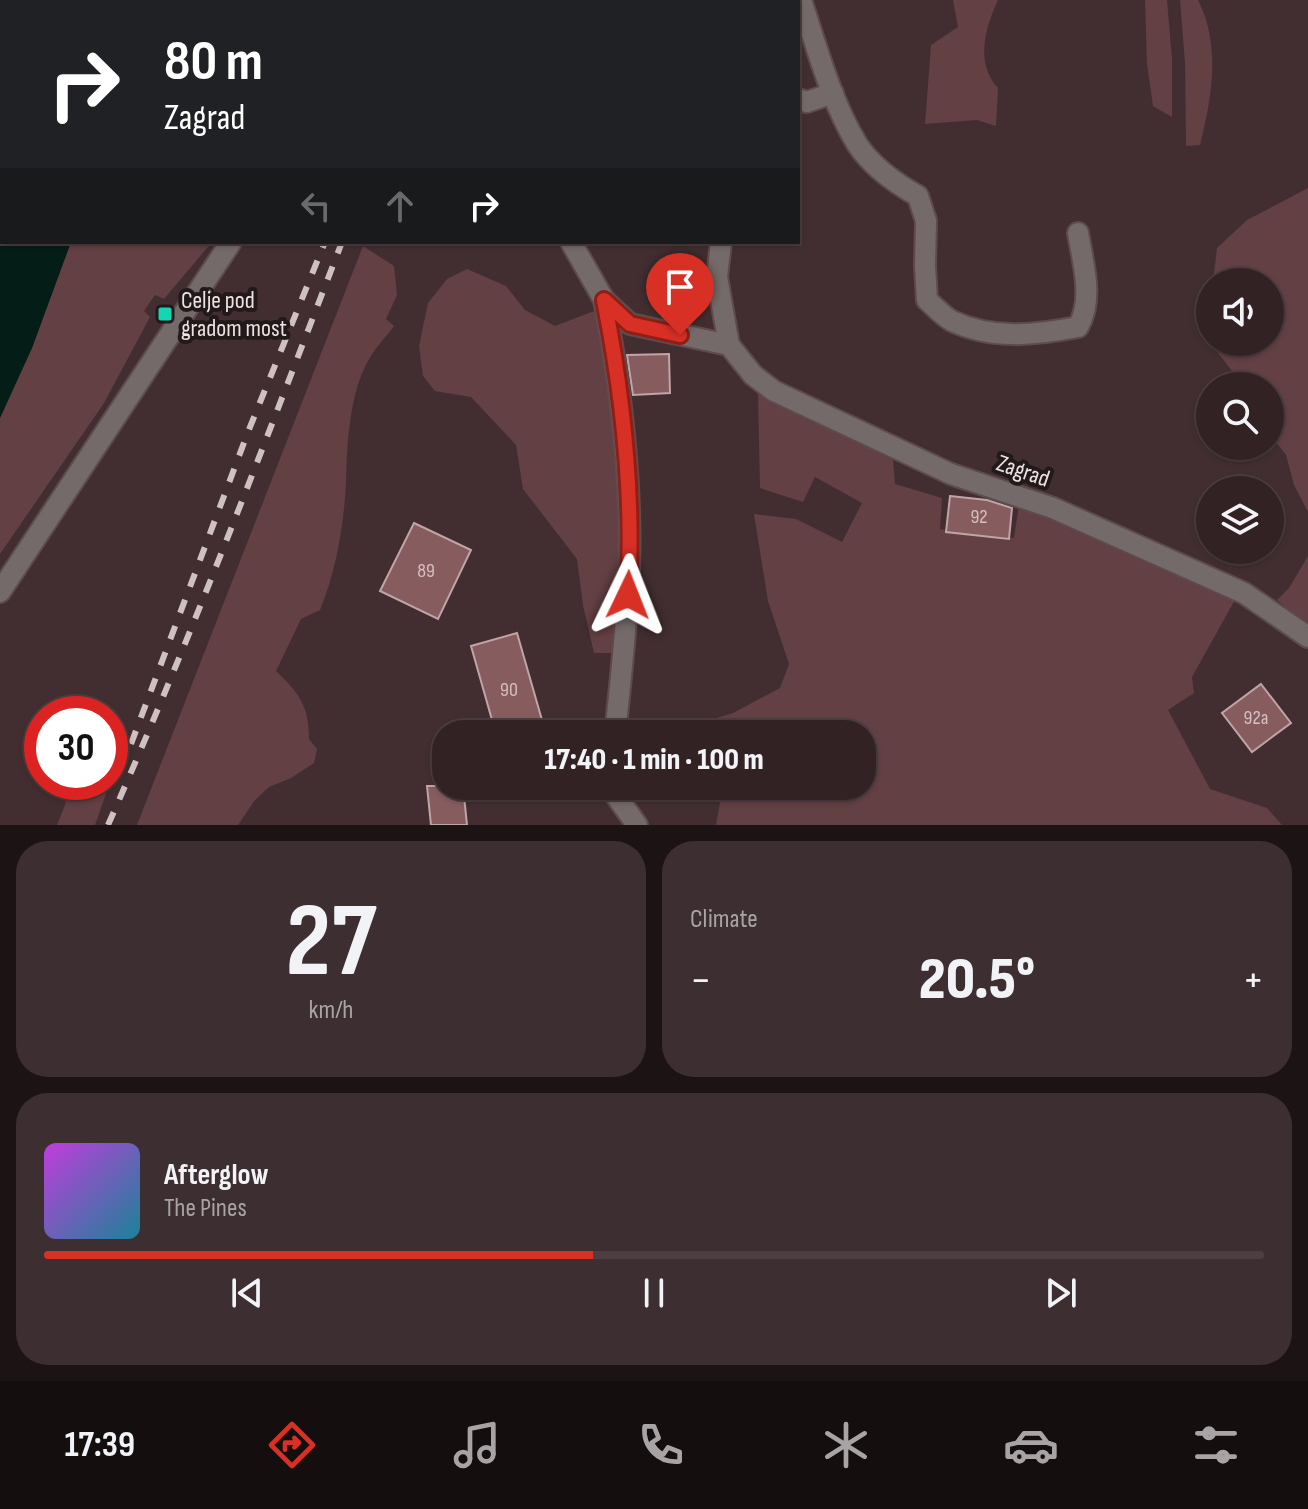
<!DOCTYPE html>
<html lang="en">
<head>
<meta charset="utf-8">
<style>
	body { margin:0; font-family:"Sofia Sans Condensed",sans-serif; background:#3d2f31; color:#f1f3f6; height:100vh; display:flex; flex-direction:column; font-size:30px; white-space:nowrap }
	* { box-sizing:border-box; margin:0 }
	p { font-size:26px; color:#a8a4a6 }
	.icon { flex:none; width:44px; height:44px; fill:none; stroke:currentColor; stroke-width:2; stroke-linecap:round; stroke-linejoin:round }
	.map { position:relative; height:825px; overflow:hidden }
	.panel { display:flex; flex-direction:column; gap:16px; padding:16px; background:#1c1314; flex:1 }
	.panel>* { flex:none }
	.hud { position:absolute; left:0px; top:0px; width:800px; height:244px; box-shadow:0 2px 6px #0004,0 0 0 2px #4d3f41; background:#202124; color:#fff; overflow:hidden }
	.tools { position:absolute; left:1196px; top:268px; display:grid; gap:16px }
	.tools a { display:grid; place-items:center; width:88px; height:88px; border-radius:50%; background:#322224; box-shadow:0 2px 6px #0004,0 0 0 2px #4d3f41; font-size:40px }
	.speed { position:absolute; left:24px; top:696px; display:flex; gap:16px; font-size:40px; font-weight:700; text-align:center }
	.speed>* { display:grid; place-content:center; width:104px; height:104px; border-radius:50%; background:#322224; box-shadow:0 2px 6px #0004,0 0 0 2px #4d3f41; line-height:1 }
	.speed .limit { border:12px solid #d22; background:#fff; color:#111 }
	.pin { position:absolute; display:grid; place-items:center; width:68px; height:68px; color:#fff; margin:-82px -34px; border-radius:50% 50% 50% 0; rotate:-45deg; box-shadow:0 0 8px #0007 }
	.pin .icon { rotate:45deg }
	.me { position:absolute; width:88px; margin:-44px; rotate:2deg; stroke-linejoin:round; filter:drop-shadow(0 0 6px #0008) }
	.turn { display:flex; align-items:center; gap:28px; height:168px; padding:0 32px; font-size:36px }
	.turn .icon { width:104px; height:104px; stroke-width:2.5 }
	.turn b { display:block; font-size:56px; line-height:68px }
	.lanes { display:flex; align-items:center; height:76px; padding:0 32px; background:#0003; justify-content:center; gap:40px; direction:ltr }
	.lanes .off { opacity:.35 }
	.big { font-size:60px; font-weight:800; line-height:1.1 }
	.panel .tile { flex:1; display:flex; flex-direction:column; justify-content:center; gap:12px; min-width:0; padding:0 28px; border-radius:32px; background:#3d2f31 }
	.panel .dial { align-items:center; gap:0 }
	.dial b { font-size:104px; line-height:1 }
	.song { display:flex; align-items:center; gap:24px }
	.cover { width:96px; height:96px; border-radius:12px; background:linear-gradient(135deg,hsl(290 70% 55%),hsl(190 70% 35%)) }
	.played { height:8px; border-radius:4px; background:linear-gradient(90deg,#d93025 45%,#4d3f41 45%) }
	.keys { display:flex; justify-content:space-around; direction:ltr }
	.heat { display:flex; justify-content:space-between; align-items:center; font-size:44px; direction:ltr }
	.panel .tiles { flex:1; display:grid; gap:16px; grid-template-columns:1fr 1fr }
	.tile:last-child { grid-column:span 2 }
	.trip { position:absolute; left:432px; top:720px; width:444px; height:80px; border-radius:32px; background:#322224; box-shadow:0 2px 6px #0004,0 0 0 2px #4d3f41; font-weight:800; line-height:80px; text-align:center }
	.dock { display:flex; height:128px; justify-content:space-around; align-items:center; background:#140e0e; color:#a8a4a6 }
	.dock .icon { width:56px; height:56px }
	.dock .active { color:#d93025 }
	.dock b { font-size:36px; color:#f1f3f6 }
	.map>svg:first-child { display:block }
	.green { fill:#634043 }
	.water { fill:#051d17 }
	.building { fill:#865c5f; stroke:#bfa5a7; stroke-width:2 }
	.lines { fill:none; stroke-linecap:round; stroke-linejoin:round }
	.street-casing { stroke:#5e4b4c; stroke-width:24 }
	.secondary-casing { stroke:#5e4b4c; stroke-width:24 }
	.street { stroke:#746a6a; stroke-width:20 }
	.secondary { stroke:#978788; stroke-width:20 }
	.rail { stroke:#cfc1c1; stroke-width:6; stroke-dasharray:14 14; stroke-linecap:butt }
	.route-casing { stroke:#8d1f18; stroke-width:20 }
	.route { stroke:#d93025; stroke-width:14 }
	.poi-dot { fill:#16d5b3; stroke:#22191a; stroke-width:3 }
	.labels { text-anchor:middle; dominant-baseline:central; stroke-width:8; stroke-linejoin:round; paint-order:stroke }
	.number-label { font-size:20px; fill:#d5c0c1 }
	.poi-label { font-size:24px; fill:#efe2e2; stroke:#22191a; text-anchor:start }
	.street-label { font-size:24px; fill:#efe2e2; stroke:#22191a }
</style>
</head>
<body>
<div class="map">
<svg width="1308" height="825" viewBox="0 0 1308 825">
	<rect width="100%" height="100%" fill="#422e30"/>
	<g class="green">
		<path d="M 159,0 L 316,0 L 159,2 Z"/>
		<path d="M 953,0 L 998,0 C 985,28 975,63 998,88 L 996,126 L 977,120 L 925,124 L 931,45 L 958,27 Z"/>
		<path d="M 1145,0 L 1167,0 L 1172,59 L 1172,117 L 1153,106 L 1147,64 Z"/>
		<path d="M 1180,0 L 1198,0 C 1221,45 1212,97 1200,145 L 1186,146 L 1185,63 Z"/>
		<path d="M 1308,188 L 1308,512 L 1294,485 L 1286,455 L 1270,434 L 1270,386 L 1244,386 L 1218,353 L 1214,342 L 1270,342 L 1270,282 L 1213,282 L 1217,248 L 1247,220 Z"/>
		<path d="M 71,242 L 212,242 L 164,299 L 155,295 L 144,311 L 150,317 L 104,403 L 0,554 L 0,418 L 32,348 Z"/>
		<path d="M 363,246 L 394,266 L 397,295 L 386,319 L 394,326 C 386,337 375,348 368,361 C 349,395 347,445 346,482 C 344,525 336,571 320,610 L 301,619 L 276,671 C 299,693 309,706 309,739 L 317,749 L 314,763 L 291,778 L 269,787 L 255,800 L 238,825 L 137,825 Z"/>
		<path d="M 467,269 L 506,286 L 525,310 L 555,326 L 597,310 L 615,379 L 624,561 L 615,653 L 594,653 L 583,605 L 577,559 L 523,489 L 516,445 L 471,397 L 435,391 L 423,376 L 419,346 L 428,303 L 447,279 Z"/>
		<path d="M 758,394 L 862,441 L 893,460 L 895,484 L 942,498 L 940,529 L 1014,538 L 1019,505 L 1119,544 L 1236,598 L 1192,677 L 1194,693 L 1168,710 L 1210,789 L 1267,808 L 1282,825 L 716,825 L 720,803 L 713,786 L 862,786 L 862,734 L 681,734 L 686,727 L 733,713 L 780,688 L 789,664 L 768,601 L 754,514 L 796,519 L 842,542 L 862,503 L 815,477 L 803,502 L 760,488 Z"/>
		<path d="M 1308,556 L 1308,626 L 1277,600 L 1289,588 Z"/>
		<path d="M 110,723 L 125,731 L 110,781 Z"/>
		<path d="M 70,782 L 110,782 L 95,825 L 57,825 L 65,805 Z"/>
	</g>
	<path class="water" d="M 0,0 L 159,0 L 2,2 L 2,242 L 71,242 L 32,348 L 0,418 Z"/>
	<g class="building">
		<path d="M 669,354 L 670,393 L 633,395 L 627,355 Z"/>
		<path d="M 950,496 L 987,500 L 1012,508 L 1009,539 L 946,532 Z"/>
		<path d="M 414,523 L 471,550 L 438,619 L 380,591 Z"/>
		<path d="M 517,633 L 546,734 L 496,734 L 471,646 Z"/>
		<path d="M 1261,684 L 1291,723 L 1252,752 L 1222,713 Z"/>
		<path d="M 427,786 L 463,786 L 467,825 L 431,825 Z"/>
	</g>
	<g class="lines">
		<defs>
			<g id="street">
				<path d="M 801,0 C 817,48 831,101 857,144 C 872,167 895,183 918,196 L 926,221 L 925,266 L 927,300 C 935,307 943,316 952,321 C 992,340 1036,335 1078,327 C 1094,299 1083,263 1078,233"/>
				<path d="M 485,2 L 486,0"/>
				<path d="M 798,99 L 807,102 L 833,93"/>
				<path d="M 571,242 L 604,300 L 630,324 L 729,345 L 753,375 L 774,391 L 951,474 L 1053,508 L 1244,593 L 1308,637"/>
				<path d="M 721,242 L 717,277 L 729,345"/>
				<path d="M 604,300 C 621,388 632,480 629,569 C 627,624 621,679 615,734"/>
				<path d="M 0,592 L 231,242"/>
				<path d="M 609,786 L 637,825"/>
			</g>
			<path id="secondary" d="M 332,2 L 332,0"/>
		</defs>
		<use href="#street" class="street-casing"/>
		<use href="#secondary" class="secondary-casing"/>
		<use href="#street" class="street"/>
		<use href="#secondary" class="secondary"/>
		<g class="rail">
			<path d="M 421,2 L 422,0"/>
			<path d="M 436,2 L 437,0"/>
			<path d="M 131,744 L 248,432 L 325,242"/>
			<path d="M 108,825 C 193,633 267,437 342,242"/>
		</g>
	</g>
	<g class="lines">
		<defs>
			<path id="route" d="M 628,595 C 634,497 623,396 604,300 L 630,324 L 680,335"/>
		</defs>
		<use href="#route" class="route-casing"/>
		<use href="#route" class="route"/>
	</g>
	<rect class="poi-dot" x="157" y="306" width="16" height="16" rx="4"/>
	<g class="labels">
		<g class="number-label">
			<text x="979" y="517">92</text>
			<text x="426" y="571">89</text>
			<text x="509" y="690">90</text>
			<text x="1256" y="718">92a</text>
		</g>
		<g class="poi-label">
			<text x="181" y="300">Celje pod<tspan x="181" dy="28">gradom most</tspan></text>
		</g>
		<g class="street-label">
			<text transform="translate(1023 471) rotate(19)">Zagrad</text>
		</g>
	</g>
</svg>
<div class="tools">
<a><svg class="icon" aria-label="sound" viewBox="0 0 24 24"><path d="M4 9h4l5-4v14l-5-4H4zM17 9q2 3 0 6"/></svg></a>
<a><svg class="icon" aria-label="search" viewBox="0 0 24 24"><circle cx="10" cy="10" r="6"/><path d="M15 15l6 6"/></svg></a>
<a><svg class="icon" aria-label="layers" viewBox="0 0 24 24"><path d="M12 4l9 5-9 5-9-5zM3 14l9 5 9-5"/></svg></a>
</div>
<div class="speed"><div class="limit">30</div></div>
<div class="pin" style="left:680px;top:335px;background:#d93025"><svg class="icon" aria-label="arrive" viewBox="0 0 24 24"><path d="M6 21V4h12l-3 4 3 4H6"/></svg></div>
<svg class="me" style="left:628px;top:595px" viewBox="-20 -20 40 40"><path d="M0-17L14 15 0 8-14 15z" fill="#d93025" stroke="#fff" stroke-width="4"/></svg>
<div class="trip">17:40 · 1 min · 100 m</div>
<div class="hud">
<div class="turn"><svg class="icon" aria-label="right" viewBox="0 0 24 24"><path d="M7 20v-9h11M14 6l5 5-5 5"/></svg><div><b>80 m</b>Zagrad</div></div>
<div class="lanes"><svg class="icon off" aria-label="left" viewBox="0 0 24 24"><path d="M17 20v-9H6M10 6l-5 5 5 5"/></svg><svg class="icon off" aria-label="ahead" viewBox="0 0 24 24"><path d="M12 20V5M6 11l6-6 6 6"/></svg><svg class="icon" aria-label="right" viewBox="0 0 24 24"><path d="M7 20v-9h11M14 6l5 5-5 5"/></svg></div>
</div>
</div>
<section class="panel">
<div class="tiles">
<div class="tile dial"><b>27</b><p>km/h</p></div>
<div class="tile"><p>Climate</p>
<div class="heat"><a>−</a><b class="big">20.5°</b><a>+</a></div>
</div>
<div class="tile">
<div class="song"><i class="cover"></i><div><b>Afterglow</b><p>The Pines</p></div></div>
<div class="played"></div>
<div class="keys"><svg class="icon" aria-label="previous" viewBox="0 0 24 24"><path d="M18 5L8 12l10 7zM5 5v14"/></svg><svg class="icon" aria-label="pause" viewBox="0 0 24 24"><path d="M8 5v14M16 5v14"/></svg><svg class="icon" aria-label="next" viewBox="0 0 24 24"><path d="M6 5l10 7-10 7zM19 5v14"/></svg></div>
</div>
</div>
</section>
<nav class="dock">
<b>17:39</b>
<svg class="icon active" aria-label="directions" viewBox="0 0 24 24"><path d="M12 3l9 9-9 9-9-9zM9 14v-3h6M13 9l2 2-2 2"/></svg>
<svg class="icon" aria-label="music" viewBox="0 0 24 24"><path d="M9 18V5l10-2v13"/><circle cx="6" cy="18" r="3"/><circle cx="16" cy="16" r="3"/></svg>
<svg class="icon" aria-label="phone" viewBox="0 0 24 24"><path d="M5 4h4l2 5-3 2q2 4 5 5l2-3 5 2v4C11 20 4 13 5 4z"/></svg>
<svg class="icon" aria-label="climate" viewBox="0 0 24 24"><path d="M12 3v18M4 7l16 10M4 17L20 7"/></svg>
<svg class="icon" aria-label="car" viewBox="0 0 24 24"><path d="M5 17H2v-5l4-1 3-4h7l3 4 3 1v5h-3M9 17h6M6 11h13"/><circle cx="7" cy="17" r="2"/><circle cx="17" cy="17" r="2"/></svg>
<svg class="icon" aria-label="filters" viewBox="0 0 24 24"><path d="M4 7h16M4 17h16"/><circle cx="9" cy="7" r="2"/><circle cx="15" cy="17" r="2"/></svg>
</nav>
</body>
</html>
